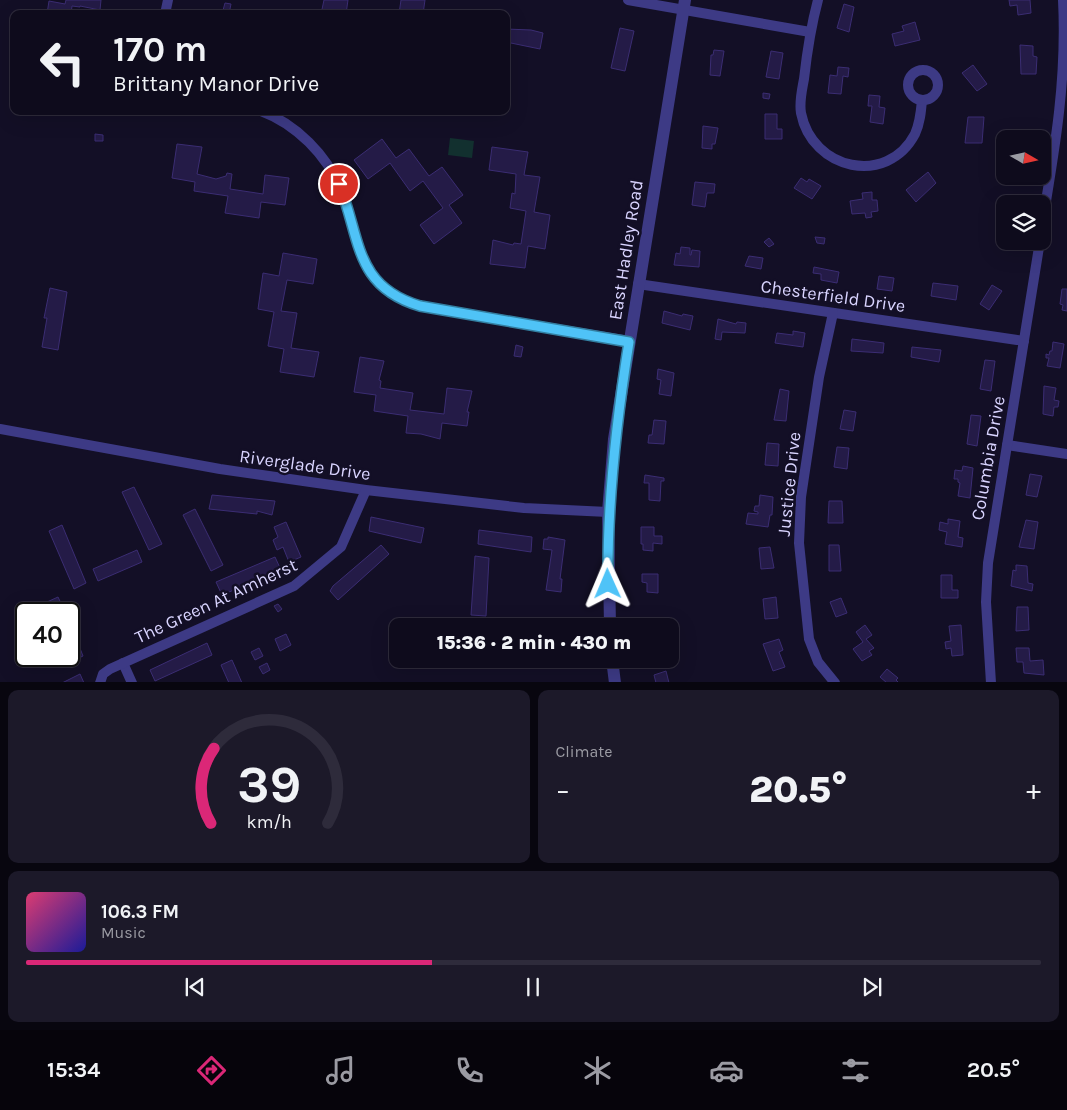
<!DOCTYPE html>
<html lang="en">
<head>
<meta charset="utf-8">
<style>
	body { margin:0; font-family:Karla,sans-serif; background:#1c1929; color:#f1f3f6; height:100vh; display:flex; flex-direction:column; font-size:19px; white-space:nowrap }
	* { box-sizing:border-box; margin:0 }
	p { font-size:16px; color:#9b9ba3 }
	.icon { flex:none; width:28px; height:28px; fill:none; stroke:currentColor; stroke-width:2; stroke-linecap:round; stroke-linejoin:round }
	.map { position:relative; height:682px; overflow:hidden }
	.panel { display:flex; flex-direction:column; gap:8px; padding:8px; background:#08060f; flex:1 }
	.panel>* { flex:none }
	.guide { position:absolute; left:10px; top:10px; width:500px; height:105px; border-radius:10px; box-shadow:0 5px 20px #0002,0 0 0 1px #2e2b3b; background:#0e0b1c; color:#f1f3f6; overflow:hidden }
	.needle { width:32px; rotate:99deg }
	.fabs { position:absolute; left:996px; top:130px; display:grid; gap:10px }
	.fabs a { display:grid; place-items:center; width:55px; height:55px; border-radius:10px; background:#0e0b1c; box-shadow:0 5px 20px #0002,0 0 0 1px #2e2b3b; font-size:25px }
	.speed { position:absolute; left:15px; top:602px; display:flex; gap:10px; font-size:25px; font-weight:700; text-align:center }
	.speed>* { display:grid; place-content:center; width:65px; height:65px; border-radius:50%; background:#0e0b1c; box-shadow:0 5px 20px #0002,0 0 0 1px #2e2b3b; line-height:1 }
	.speed .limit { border:2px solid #111; border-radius:8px; background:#fff; color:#111 }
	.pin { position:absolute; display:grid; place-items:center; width:42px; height:42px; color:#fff; margin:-21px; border:2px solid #fff; border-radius:50%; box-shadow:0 1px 5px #0007 }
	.me { position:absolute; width:55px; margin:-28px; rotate:359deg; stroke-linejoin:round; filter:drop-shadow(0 0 4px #0008) }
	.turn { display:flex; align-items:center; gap:18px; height:105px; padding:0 20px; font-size:22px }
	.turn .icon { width:65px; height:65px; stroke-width:2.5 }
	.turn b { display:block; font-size:35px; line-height:42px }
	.big { font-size:38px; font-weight:800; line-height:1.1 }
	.panel .tile { flex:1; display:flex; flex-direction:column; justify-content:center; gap:8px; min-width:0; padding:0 18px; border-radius:10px; background:#1c1929 }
	.panel .dial { align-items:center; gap:0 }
	.dial svg { height:130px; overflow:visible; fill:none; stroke:#2e2b3b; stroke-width:7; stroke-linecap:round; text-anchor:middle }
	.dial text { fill:#f1f3f6; stroke:none }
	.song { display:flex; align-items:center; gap:15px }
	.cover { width:60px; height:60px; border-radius:8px; background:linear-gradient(135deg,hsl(340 70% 55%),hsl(240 70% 35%)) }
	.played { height:5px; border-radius:2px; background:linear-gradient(90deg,#db2777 40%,#2e2b3b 40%) }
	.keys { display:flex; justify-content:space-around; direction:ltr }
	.heat { display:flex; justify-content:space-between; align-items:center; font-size:28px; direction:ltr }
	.panel .tiles { flex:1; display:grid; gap:8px; grid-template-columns:1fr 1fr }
	.tile:last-child { grid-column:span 2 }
	.trip { position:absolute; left:389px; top:618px; width:290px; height:50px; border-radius:10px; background:#0e0b1c; box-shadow:0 5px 20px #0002,0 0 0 1px #2e2b3b; font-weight:800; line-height:50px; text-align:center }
	.menu { display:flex; height:80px; justify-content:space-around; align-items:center; background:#06040b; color:#9b9ba3 }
	.menu .icon { width:35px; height:35px }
	.menu .on { color:#db2777 }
	.menu b { font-size:22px; color:#f1f3f6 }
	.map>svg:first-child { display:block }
	.green { fill:#12302f }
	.building { fill:#241b47; stroke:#3b2d73 }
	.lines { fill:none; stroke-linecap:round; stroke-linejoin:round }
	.minor { stroke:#3d3a85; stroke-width:10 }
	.tertiary { stroke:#3d3a85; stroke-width:12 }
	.route-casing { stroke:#337fa1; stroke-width:12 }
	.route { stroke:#4fc3f7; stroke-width:9 }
	.labels { text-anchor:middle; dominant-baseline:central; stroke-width:5; stroke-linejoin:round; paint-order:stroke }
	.street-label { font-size:18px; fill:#d9d4ff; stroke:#130f26 }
</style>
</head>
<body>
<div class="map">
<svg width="1067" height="683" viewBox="0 0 1067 683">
	<rect width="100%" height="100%" fill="#130f26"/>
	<path class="green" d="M 450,138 L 474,141 L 472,158 L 448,155 Z"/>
	<g class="building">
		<path d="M 66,0 L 101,0 L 100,10 L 80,6 L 80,7 L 72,6 L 71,14 L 47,14 L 49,1 L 65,4 Z"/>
		<path d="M 324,0 L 348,0 L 346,14 L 321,14 Z"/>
		<path d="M 401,0 L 425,0 L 423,14 L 399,14 Z"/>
		<path d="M 1009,0 L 1030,0 L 1031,13 L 1018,15 L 1017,5 L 1010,6 Z"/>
		<path d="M 225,3 L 231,4 L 229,14 L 222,14 Z"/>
		<path d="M 844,4 L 854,7 L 849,32 L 837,28 Z"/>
		<path d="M 915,22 L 920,40 L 895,46 L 892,34 L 904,31 L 902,26 Z"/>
		<path d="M 620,28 L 634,31 L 625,71 L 611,68 Z"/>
		<path d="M 506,29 L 531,30 L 543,33 L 540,49 L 506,42 Z"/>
		<path d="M 1020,45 L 1033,46 L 1033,56 L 1037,57 L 1036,74 L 1021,74 Z"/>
		<path d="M 714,50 L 724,51 L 720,76 L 710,75 L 711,55 L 713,55 Z"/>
		<path d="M 771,51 L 783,53 L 779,79 L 766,77 Z"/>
		<path d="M 973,65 L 987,84 L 977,91 L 962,73 Z"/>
		<path d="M 838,67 L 849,68 L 848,77 L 843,76 L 841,94 L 828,93 L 830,75 L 837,76 Z"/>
		<path d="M 763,93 L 770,94 L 769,99 L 763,98 Z"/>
		<path d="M 869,95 L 880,96 L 879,107 L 885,108 L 883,124 L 870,122 L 872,106 L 868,106 Z"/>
		<path d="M 765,114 L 777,114 L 777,129 L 782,129 L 782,139 L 765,139 Z"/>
		<path d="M 968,117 L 984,117 L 982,143 L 965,143 Z"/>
		<path d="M 703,126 L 718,128 L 715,144 L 712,144 L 712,149 L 702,148 Z"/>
		<path d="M 1012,131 L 1023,132 L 1022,139 L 1011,139 Z"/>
		<path d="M 95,134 L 103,135 L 103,141 L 95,141 Z"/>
		<path d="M 382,139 L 396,158 L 409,149 L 429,176 L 442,167 L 463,195 L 449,205 L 462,223 L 434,244 L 420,225 L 443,208 L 423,181 L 410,191 L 390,163 L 368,179 L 354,160 Z"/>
		<path d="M 177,144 L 202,147 L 197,174 L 216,179 L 226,176 L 227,173 L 232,174 L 230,189 L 263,194 L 265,175 L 289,178 L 285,205 L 261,202 L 259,218 L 225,213 L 228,196 L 194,191 L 195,182 L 172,178 Z"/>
		<path d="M 492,147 L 528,152 L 524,175 L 540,177 L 534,212 L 550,215 L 545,249 L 528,246 L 525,268 L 490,264 L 493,240 L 513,245 L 514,243 L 521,244 L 526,211 L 510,208 L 512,193 L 515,194 L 516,174 L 489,170 Z"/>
		<path d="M 928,172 L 936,183 L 916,202 L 906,190 Z"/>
		<path d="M 801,178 L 807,182 L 809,179 L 821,186 L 812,199 L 794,188 Z"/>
		<path d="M 695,182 L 715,184 L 714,193 L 707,193 L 705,207 L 692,205 Z"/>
		<path d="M 872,192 L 872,200 L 877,200 L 878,211 L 871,212 L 872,217 L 866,218 L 865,213 L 852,214 L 850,201 L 863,199 L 862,193 Z"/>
		<path d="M 1002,202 L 1015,204 L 1005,204 L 1005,227 L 998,226 Z"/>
		<path d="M 815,237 L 825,238 L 824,244 L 817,243 Z"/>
		<path d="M 769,238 L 774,244 L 769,247 L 764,242 Z"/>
		<path d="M 681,247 L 690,248 L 690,255 L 691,255 L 692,250 L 700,251 L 699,267 L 674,265 L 676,253 L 680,254 Z"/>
		<path d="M 283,253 L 317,259 L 313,284 L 287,280 L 281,311 L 297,313 L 291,348 L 319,352 L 314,377 L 280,372 L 284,349 L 268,346 L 274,312 L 258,309 L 263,273 L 279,276 Z"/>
		<path d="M 749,256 L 763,258 L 761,269 L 745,266 Z"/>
		<path d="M 814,267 L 839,272 L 837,283 L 821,280 L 821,274 L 813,273 Z"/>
		<path d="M 879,276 L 894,278 L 892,291 L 877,289 Z"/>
		<path d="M 933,283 L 958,286 L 956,300 L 931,296 Z"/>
		<path d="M 992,285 L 1002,291 L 989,310 L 980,304 Z"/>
		<path d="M 50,288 L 67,292 L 58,350 L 42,347 L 47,318 L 44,318 Z"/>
		<path d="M 1062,289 L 1067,289 L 1067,311 L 1062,310 L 1063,305 L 1060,304 Z"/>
		<path d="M 664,311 L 682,316 L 683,314 L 693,316 L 690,330 L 662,323 Z"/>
		<path d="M 718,319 L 736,324 L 737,322 L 746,323 L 745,333 L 722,332 L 721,340 L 715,339 Z"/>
		<path d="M 793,331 L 805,333 L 803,347 L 775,343 L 777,333 L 793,335 Z"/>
		<path d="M 852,339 L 884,343 L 883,353 L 851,351 Z"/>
		<path d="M 1053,342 L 1064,344 L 1060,368 L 1047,366 L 1049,358 L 1046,358 L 1046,354 L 1049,355 L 1050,351 L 1052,351 Z"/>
		<path d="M 516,345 L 523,347 L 521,357 L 514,356 Z"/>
		<path d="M 912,347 L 941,350 L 939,362 L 911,357 Z"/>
		<path d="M 360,357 L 384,361 L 379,380 L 381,381 L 380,388 L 413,393 L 410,410 L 444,414 L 447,388 L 472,391 L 467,412 L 469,412 L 467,426 L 442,423 L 440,439 L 421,434 L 406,433 L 408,416 L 374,411 L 376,395 L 354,392 Z"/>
		<path d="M 985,360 L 995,361 L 991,391 L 980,389 Z"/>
		<path d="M 658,369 L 674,373 L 671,396 L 659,394 L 661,380 L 657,379 Z"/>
		<path d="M 1044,386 L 1056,388 L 1054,400 L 1059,401 L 1058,407 L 1054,407 L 1053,416 L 1043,414 Z"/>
		<path d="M 780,389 L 789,391 L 786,421 L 774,420 Z"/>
		<path d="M 844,410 L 856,412 L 853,431 L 840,429 Z"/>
		<path d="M 971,415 L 981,416 L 977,446 L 967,444 Z"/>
		<path d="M 654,420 L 666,421 L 664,444 L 648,443 L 649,435 L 652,435 Z"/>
		<path d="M 767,443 L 779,444 L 778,466 L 765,465 Z"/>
		<path d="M 837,447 L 849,448 L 847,469 L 834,467 Z"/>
		<path d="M 963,466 L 973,468 L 970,498 L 958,496 L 960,483 L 958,482 L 958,479 L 954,479 L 955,470 L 962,471 Z"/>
		<path d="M 1030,474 L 1042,476 L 1037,497 L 1026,495 Z"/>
		<path d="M 645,475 L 664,478 L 664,481 L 661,481 L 660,501 L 649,500 L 649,483 L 644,483 Z"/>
		<path d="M 134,487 L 162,544 L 149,550 L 122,492 Z"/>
		<path d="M 212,495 L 275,501 L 272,515 L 257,511 L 257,514 L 209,509 Z"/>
		<path d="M 760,495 L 773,497 L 772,515 L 770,515 L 768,527 L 746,524 L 748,513 L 758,514 L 758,512 L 754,511 L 755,506 L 759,506 Z"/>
		<path d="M 829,501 L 842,501 L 843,523 L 828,523 Z"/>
		<path d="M 195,509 L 223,565 L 211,571 L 183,515 Z"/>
		<path d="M 371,517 L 424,528 L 421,543 L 369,531 Z"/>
		<path d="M 948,519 L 960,521 L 958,537 L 963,538 L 962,547 L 945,544 L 947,532 L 939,530 L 940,522 L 948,524 Z"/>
		<path d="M 1026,520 L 1038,522 L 1034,549 L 1019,547 Z"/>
		<path d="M 286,522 L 301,557 L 289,562 L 283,547 L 277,550 L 273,540 L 278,537 L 274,527 Z"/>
		<path d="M 62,525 L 86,583 L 74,589 L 49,531 Z"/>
		<path d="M 641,527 L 654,527 L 654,536 L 662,536 L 662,544 L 653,543 L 653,551 L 643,550 L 643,544 L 641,544 Z"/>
		<path d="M 479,530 L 532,537 L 531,552 L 478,544 Z"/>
		<path d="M 548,537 L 565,540 L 560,579 L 562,579 L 561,592 L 546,590 L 552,550 L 543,549 L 544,539 L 548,539 Z"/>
		<path d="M 381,545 L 389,554 L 338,600 L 330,591 L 333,586 Z"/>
		<path d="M 829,545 L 839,545 L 841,571 L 829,571 Z"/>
		<path d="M 770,547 L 774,568 L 761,569 L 759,548 Z"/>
		<path d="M 137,550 L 142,562 L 98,581 L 93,569 Z"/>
		<path d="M 475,556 L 489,558 L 486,616 L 471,615 Z"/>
		<path d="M 275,557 L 281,570 L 222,595 L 216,582 Z"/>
		<path d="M 1016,565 L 1027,566 L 1028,583 L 1033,584 L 1032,591 L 1011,586 L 1013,570 L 1016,571 Z"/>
		<path d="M 642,574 L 658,574 L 658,593 L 647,592 L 647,583 L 642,582 Z"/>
		<path d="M 941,575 L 952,575 L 952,590 L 958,590 L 958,598 L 941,598 Z"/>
		<path d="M 58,597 L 66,614 L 52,614 L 47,602 Z"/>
		<path d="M 776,597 L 778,618 L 765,619 L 763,599 Z"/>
		<path d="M 841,598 L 847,613 L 836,617 L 830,602 Z"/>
		<path d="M 278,604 L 282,609 L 278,612 L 274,606 Z"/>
		<path d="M 1017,607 L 1028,607 L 1029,630 L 1016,631 Z"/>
		<path d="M 69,620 L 83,656 L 71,662 L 68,656 Z"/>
		<path d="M 659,623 L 659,626 L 644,626 L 644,625 Z"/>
		<path d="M 865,625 L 872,635 L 866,639 L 874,648 L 869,651 L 872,655 L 862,661 L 853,649 L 863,642 L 856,632 Z"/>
		<path d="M 961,625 L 963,655 L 952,656 L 951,648 L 946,649 L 945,642 L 951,641 L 949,626 Z"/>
		<path d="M 286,634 L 291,645 L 280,651 L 275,639 Z"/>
		<path d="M 779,639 L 783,650 L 779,652 L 785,667 L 773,671 L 763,644 Z"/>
		<path d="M 207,643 L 212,655 L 155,681 L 150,670 Z"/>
		<path d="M 259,648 L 263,656 L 255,660 L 251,652 Z"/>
		<path d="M 1016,648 L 1029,648 L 1030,661 L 1043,660 L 1044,675 L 1024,673 L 1023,662 L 1017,662 Z"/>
		<path d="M 232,660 L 242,683 L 229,683 L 221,665 Z"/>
		<path d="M 267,663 L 270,670 L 263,674 L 259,667 Z"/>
		<path d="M 887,669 L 898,678 L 896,680 L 899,683 L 887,683 L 880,677 Z"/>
		<path d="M 666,671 L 669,683 L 656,683 L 654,675 Z"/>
		<path d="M 80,674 L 84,683 L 62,683 Z"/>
	</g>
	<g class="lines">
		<g class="minor">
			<path d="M 628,0 L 810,32"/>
			<path d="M 818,0 C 811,26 807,52 804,79 C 802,90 799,102 801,113 C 812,170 887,187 915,134 C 920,123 921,112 922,100"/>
			<path d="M 165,14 L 168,0"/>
			<circle cx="923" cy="85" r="15"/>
			<path d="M 261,111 C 296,124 327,155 341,190 C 362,242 355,286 420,306 L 629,341"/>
			<path d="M 1042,225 C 1055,148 1067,79 1063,0"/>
			<path d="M 638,284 L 1024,341"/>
			<path d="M 833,313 L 819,377 L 801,497 L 799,543 L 809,639 L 818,662 L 835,683"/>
			<path d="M 0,429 L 220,469 L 366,490 L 524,508 L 608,512"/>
			<path d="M 1007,445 L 1067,454"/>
			<path d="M 123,663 L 132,683"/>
			<path d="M 100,683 L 103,674 L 110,669 L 294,586 L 341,547 L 366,490"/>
			<path d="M 991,683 L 986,602 L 988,563 L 1040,241"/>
		</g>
		<g class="tertiary">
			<path d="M 610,626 L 608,512 L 614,439 L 685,0"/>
			<path d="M 612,659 L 615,683"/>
		</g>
	</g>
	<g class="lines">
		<defs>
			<path id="route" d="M 339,184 C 361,237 353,286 420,306 L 629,342 C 616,423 607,502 608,584"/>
		</defs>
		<use href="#route" class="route-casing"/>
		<use href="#route" class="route"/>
	</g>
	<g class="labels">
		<g class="street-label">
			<text transform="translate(626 250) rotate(-81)">East Hadley Road</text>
			<text transform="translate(833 296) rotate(8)">Chesterfield Drive</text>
			<text transform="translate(988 458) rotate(-80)">Columbia Drive</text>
			<text transform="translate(305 465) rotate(8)">Riverglade Drive</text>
			<text transform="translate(789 484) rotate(-84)">Justice Drive</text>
			<text transform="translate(216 601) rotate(-25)">The Green At Amherst</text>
		</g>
	</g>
</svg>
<div class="fabs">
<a><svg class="needle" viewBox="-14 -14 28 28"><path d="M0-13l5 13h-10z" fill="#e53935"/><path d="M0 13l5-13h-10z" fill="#9b9ba3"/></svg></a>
<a><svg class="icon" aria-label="layers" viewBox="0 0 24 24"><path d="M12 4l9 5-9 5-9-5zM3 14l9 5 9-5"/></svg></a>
</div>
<div class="speed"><div class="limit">40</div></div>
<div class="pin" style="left:339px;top:184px;background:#d93025"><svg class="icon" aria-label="arrive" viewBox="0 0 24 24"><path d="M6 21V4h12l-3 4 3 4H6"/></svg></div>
<svg class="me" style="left:608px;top:584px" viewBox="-20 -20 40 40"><path d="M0-17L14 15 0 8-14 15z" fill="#4fc3f7" stroke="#fff" stroke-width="4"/></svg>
<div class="trip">15:36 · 2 min · 430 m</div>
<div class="guide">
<div class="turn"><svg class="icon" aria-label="left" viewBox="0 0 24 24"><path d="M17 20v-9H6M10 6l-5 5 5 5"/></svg><div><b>170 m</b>Brittany Manor Drive</div></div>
</div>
</div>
<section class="panel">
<div class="tiles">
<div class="tile dial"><svg viewBox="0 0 100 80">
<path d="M14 69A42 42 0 1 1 86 69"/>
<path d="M14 69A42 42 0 0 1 16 23" stroke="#db2777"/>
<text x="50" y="56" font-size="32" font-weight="700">39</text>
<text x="50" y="72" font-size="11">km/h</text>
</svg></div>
<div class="tile"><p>Climate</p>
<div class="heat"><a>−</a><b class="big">20.5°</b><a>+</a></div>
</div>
<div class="tile">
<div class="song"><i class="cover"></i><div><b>106.3 FM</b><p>Music</p></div></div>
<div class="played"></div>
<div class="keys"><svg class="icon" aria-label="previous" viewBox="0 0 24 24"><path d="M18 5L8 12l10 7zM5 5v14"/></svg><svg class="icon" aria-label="pause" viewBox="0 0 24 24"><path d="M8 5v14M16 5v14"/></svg><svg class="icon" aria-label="next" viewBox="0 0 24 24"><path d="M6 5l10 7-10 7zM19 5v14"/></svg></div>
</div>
</div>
</section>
<nav class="menu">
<b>15:34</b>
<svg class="icon on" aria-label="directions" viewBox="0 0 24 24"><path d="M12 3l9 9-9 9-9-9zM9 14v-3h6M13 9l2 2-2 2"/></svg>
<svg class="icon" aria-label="music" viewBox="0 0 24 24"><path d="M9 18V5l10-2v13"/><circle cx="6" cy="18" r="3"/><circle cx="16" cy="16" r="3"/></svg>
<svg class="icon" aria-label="phone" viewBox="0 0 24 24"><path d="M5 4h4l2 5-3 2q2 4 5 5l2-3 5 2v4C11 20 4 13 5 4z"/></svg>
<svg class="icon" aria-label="climate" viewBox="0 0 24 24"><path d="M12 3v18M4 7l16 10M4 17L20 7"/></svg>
<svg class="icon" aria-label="car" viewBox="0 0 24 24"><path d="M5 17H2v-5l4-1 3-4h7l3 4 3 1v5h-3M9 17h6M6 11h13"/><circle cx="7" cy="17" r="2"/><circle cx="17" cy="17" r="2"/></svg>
<svg class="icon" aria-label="filters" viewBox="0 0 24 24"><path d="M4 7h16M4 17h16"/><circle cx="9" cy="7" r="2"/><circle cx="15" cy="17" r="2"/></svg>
<b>20.5°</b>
</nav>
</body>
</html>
